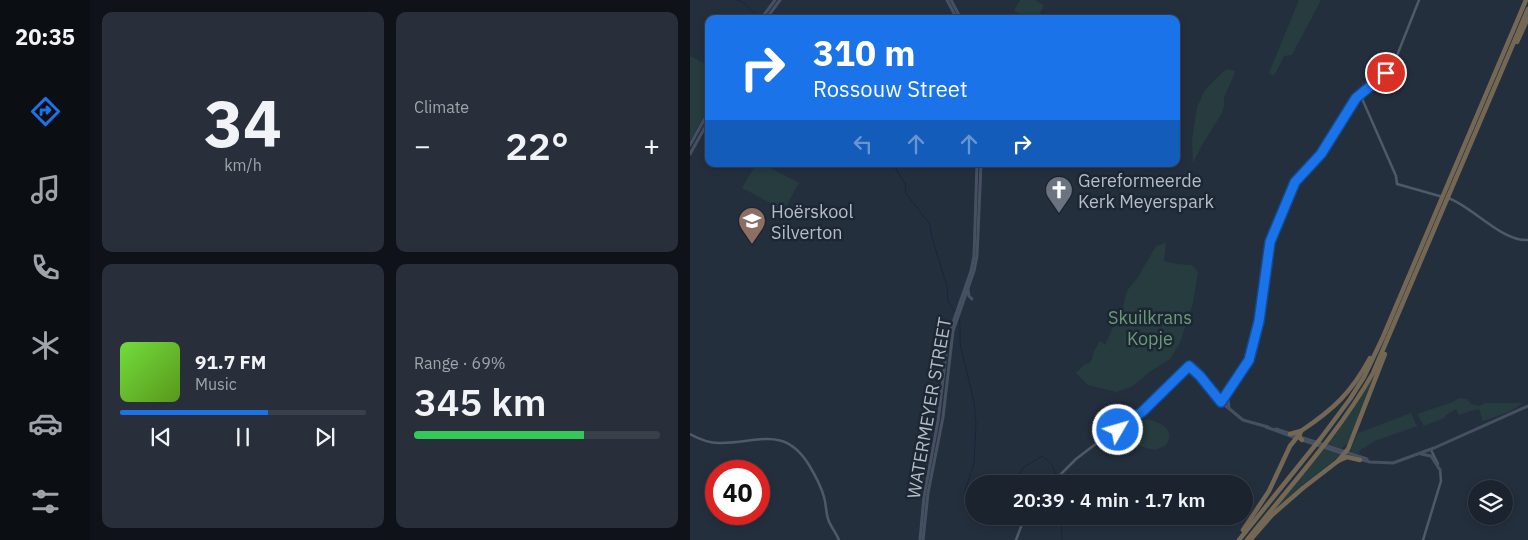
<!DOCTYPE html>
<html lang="en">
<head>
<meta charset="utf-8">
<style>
	body { margin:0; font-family:"IBM Plex Sans",sans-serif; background:#282f3a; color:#f1f3f6; height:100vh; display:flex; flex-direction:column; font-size:19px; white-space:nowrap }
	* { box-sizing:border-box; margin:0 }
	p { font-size:16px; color:#a0a4aa }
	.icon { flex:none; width:28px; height:28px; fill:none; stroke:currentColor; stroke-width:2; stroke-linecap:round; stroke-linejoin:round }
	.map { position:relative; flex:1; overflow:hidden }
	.drawer { display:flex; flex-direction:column; gap:12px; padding:12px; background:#0f1319; width:600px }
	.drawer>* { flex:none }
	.hud { position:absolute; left:15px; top:15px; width:475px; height:152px; border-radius:10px; box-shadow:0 2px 8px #0003,0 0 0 1px #39404a; background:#1a73e8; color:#fff; overflow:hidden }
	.fabs { position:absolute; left:778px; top:480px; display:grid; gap:10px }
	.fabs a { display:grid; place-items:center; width:45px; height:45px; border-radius:50%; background:#1b232e; box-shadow:0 2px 8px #0003,0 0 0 1px #39404a; font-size:25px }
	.speed { position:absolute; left:15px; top:460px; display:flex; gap:10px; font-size:25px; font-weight:700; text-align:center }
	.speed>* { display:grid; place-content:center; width:65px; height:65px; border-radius:50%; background:#1b232e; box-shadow:0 2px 8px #0003,0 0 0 1px #39404a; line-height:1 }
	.speed .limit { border:8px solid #d22; background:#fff; color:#111 }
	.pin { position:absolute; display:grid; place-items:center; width:42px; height:42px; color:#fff; margin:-21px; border:2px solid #fff; border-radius:50%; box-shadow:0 1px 5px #0007 }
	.me { position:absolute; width:55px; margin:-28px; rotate:52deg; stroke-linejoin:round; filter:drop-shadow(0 0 4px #0008) }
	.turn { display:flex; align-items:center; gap:18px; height:105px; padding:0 25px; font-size:22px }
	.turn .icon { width:65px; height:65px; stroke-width:2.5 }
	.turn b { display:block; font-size:35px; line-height:42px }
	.lanes { display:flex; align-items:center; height:48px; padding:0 25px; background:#0003; justify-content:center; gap:25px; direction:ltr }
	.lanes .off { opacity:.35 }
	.big { font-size:38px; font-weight:600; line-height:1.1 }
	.drawer .tile { flex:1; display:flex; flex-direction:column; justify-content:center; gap:8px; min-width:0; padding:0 18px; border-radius:10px; background:#282f3a }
	.drawer .dial { align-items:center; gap:0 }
	.dial b { font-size:65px; line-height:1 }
	.song { display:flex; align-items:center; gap:15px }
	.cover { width:60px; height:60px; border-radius:8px; background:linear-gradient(135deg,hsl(100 70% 55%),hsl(90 70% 35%)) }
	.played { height:5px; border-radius:2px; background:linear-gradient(90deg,#1a73e8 60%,#39404a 60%) }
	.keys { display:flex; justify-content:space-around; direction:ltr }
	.heat { display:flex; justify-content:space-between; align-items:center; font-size:28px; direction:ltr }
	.charge { height:8px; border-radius:4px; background:linear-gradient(90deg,#34c759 69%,#39404a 0) }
	.drawer .tiles { flex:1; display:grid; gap:12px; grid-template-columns:repeat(2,1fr) }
	.trip { position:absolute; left:275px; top:475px; width:288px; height:50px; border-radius:25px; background:#1b232e; box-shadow:0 2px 8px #0003,0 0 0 1px #39404a; font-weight:600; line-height:50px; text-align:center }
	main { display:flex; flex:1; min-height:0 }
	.dock { display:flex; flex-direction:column; width:90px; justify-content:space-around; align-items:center; background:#0b0e12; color:#a0a4aa }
	.dock .icon { width:35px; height:35px }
	.dock .current { color:#1a73e8 }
	.dock b { font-size:22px; color:#f1f3f6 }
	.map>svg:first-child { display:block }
	.green { fill:#263c3f }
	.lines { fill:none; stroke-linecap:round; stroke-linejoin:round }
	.stream { stroke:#17263c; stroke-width:1 }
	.tertiary { stroke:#505966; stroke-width:2.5 }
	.secondary { stroke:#465061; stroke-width:3 }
	.motorway { stroke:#746855; stroke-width:4.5 }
	.route-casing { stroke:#114b97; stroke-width:12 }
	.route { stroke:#1a73e8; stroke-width:9 }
	.labels { text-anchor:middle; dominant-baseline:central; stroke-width:5; stroke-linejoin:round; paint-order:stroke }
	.poi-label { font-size:18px; fill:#b4bcc9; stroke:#1d2633; text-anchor:start }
	.park-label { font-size:18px; fill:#6b9a76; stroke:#1d2633 }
	.street-label { font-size:18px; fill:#b4bcc9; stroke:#1d2633 }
</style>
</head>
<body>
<main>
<nav class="dock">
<b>20:35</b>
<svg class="icon current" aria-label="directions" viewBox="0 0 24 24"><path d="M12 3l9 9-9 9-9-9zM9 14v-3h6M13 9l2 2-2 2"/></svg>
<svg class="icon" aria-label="music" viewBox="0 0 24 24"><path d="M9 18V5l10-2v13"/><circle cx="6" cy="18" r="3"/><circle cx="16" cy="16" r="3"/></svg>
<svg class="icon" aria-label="phone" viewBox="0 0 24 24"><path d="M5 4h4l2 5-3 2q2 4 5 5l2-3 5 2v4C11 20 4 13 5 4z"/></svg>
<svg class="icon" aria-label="climate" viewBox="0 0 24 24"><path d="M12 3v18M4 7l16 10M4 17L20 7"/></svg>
<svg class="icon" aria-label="car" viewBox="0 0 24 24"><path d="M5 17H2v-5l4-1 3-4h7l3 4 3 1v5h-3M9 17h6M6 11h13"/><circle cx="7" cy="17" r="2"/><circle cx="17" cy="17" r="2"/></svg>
<svg class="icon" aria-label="filters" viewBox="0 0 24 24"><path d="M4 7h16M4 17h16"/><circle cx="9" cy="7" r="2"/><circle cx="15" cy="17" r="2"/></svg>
</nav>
<section class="drawer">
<div class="tiles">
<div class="tile dial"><b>34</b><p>km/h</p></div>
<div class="tile"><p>Climate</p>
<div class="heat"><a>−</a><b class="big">22°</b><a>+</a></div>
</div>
<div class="tile">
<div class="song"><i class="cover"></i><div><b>91.7 FM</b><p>Music</p></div></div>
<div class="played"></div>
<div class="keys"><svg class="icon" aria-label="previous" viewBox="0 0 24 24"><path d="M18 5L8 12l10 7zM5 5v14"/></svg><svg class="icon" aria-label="pause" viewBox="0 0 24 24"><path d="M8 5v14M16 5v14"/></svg><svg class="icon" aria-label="next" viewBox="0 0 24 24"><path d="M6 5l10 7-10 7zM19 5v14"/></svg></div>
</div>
<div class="tile"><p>Range · 69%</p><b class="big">345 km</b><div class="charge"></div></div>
</div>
</section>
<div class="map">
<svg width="838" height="540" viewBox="0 0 838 540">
	<rect width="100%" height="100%" fill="#242f3e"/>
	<g class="green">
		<path d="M 330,0 L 345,0 L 354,5 L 347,19 L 339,19 L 324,11 Z"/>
		<path d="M 609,0 L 631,0 L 602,55 L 594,56 L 584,76 L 579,73 Z"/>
		<path d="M 0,56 L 19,66 L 19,107 L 0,141 Z"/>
		<path d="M 538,69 L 545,71 L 543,78 L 534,97 L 534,106 L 532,113 L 512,145 L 503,163 L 502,140 L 507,107 L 515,90 L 534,71 Z"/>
		<path d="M 66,164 L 73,164 L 109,183 L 94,210 L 52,188 Z"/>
		<path d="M 476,243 L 474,261 L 487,264 L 502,265 L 508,272 L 503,303 L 490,343 L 480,359 L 459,372 L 443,386 L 426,392 L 398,385 L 386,373 L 394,365 L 401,362 L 404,351 L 410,341 L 415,345 L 433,306 L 437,291 L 448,277 L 466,246 Z"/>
		<path d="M 688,370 L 660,441 L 651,449 L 637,444 L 666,405 Z"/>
		<path d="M 769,398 L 777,399 L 781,404 L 789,406 L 795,403 L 833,403 L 819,412 L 793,421 L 789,409 L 780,411 L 769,415 L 766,409 L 756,415 L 754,418 L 734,426 L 727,414 L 763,402 Z"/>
		<path d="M 721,413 L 727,426 L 685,441 L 670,450 L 669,454 L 662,452 L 661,449 L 668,433 Z"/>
		<path d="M 449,419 C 465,418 489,429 475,446 L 465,450 C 451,447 440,444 439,429 L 443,422 Z"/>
		<path d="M 633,449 L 651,455 L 606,490 L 581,514 Z"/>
	</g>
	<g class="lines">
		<g class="stream">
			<path d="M 47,0 L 54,3 L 69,18"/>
			<path d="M 203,164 L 216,185 L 215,192 L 240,225 L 242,238 L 257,286 L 258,301 L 265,312"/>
			<path d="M 268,318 L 270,322 L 270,344 L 284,402 L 286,423 L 284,463 L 275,491 L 277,496 L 284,496"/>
			<path d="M 320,484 L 325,480 L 334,467 L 352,456 C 364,464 365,471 368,484"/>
			<path d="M 371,516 L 372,540"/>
		</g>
		<g class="tertiary">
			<path d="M 670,94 L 706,176 L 707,184 L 753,197"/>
			<path d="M 607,183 L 632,152 L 666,98 L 691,79 L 698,71 L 708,53 L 729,0"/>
			<path d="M 758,198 C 782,206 812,242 838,240"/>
			<path d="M 427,428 L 428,431 L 426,432 L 425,430 Z"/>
			<path d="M 428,430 L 452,412 L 499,366 L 510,376 L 531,402 L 559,360 L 569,321 L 582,235 L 606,183 L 605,183 L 605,181 L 606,183"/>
			<path d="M 0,434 C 9,439 18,443 29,443 C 66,444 94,424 119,465 C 125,475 131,486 134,497 C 136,504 136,512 138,519 C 141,527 146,533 149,540"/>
			<path d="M 741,450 L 748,464"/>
			<path d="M 361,484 L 386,459 L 424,430"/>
			<path d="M 326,540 L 335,516"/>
			<path d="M 733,540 L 751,481 L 750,469"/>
		</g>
		<g class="secondary">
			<path d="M 257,0 L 267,19"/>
			<path d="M 261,0 L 271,19"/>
			<path d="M 71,19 L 85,0"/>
			<path d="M 76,19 L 90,0"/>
			<path d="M 0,145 L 19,111"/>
			<path d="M 0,154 L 19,120"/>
			<path d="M 278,290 L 279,296 L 282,299"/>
			<path d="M 531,402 L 553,420 L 578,427"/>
			<path d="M 539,408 L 538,399 L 546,381"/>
			<path d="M 576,427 L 606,438"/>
			<path d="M 586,429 L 677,459"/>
			<path d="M 612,440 L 654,454"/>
			<path d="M 731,454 L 741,456 L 750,470"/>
			<path d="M 669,459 L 680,462 L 703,463 L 744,448 L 838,406"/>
			<path d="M 230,540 L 234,497 L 248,421 L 258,337 L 281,271 L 284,256 L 287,164"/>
			<path d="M 233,540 L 238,493 L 253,417 L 263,331 L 284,271 L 287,256 L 291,164"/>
		</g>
		<g class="motorway">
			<path d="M 827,42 L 838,18"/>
			<path d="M 600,434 L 611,431"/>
			<path d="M 612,440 L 609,437 L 611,431 C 644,409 661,393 680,358"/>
			<path d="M 648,461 L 658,449 L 695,354"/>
			<path d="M 553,530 L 579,491 L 600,446 L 608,436"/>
			<path d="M 562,538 L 582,515 L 613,488 L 648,461 L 657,457 L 670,460"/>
			<path d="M 549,540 L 631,438 L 660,399 L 674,377 L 693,337 L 836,0"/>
			<path d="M 557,540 C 600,486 649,433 683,373 L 838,9"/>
		</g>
	</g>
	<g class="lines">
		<defs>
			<path id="route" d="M 428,430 L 427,428 L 452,412 L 499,366 L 510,376 L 531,402 L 559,360 L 569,321 L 580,242 L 605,182 L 631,154 L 666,98 L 696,73"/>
		</defs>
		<use href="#route" class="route-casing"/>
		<use href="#route" class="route"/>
	</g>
	<defs>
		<symbol id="church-pin" viewBox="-11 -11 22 30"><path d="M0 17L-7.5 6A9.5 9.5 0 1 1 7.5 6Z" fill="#6b7280" stroke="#1d2633"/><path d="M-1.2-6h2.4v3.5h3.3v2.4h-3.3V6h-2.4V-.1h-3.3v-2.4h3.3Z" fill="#fff"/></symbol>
		<symbol id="school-pin" viewBox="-11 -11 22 30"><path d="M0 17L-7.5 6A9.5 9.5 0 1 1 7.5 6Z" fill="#8d6e63" stroke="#1d2633"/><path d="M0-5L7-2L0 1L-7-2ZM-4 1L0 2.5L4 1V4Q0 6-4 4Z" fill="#fff"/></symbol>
	</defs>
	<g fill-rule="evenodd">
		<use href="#church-pin" x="353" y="174" width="32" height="43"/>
		<use href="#school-pin" x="46" y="205" width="32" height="43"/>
	</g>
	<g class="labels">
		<g class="poi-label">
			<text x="388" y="180">Gereformeerde<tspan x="388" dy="21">Kerk Meyerspark</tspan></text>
			<text x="81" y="211">Hoërskool<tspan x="81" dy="21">Silverton</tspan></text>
		</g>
		<g class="park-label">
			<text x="460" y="317">Skuilkrans<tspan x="460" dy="21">Kopje</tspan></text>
		</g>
		<g class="street-label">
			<text transform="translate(239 408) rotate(-80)">WATERMEYER STREET</text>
		</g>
	</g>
</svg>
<div class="fabs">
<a><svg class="icon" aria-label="layers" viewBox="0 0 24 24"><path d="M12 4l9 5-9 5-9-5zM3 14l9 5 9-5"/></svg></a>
</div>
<div class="speed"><div class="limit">40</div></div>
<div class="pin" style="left:696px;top:73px;background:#d93025"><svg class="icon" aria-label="arrive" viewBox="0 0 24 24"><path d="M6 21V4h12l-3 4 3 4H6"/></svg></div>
<svg class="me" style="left:428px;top:430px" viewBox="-20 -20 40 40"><circle r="17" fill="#1a73e8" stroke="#fff" stroke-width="3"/><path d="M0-11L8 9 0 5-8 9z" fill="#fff"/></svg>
<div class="trip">20:39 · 4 min · 1.7 km</div>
<div class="hud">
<div class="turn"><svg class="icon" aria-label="right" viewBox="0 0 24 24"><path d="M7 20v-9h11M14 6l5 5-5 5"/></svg><div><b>310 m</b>Rossouw Street</div></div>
<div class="lanes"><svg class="icon off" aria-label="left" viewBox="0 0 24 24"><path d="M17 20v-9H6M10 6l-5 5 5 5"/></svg><svg class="icon off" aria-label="ahead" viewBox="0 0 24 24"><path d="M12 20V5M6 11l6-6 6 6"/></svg><svg class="icon off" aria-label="ahead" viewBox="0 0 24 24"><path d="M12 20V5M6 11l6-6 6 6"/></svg><svg class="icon" aria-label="right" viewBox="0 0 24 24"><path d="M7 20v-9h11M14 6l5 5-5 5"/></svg></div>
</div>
</div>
</main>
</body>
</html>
